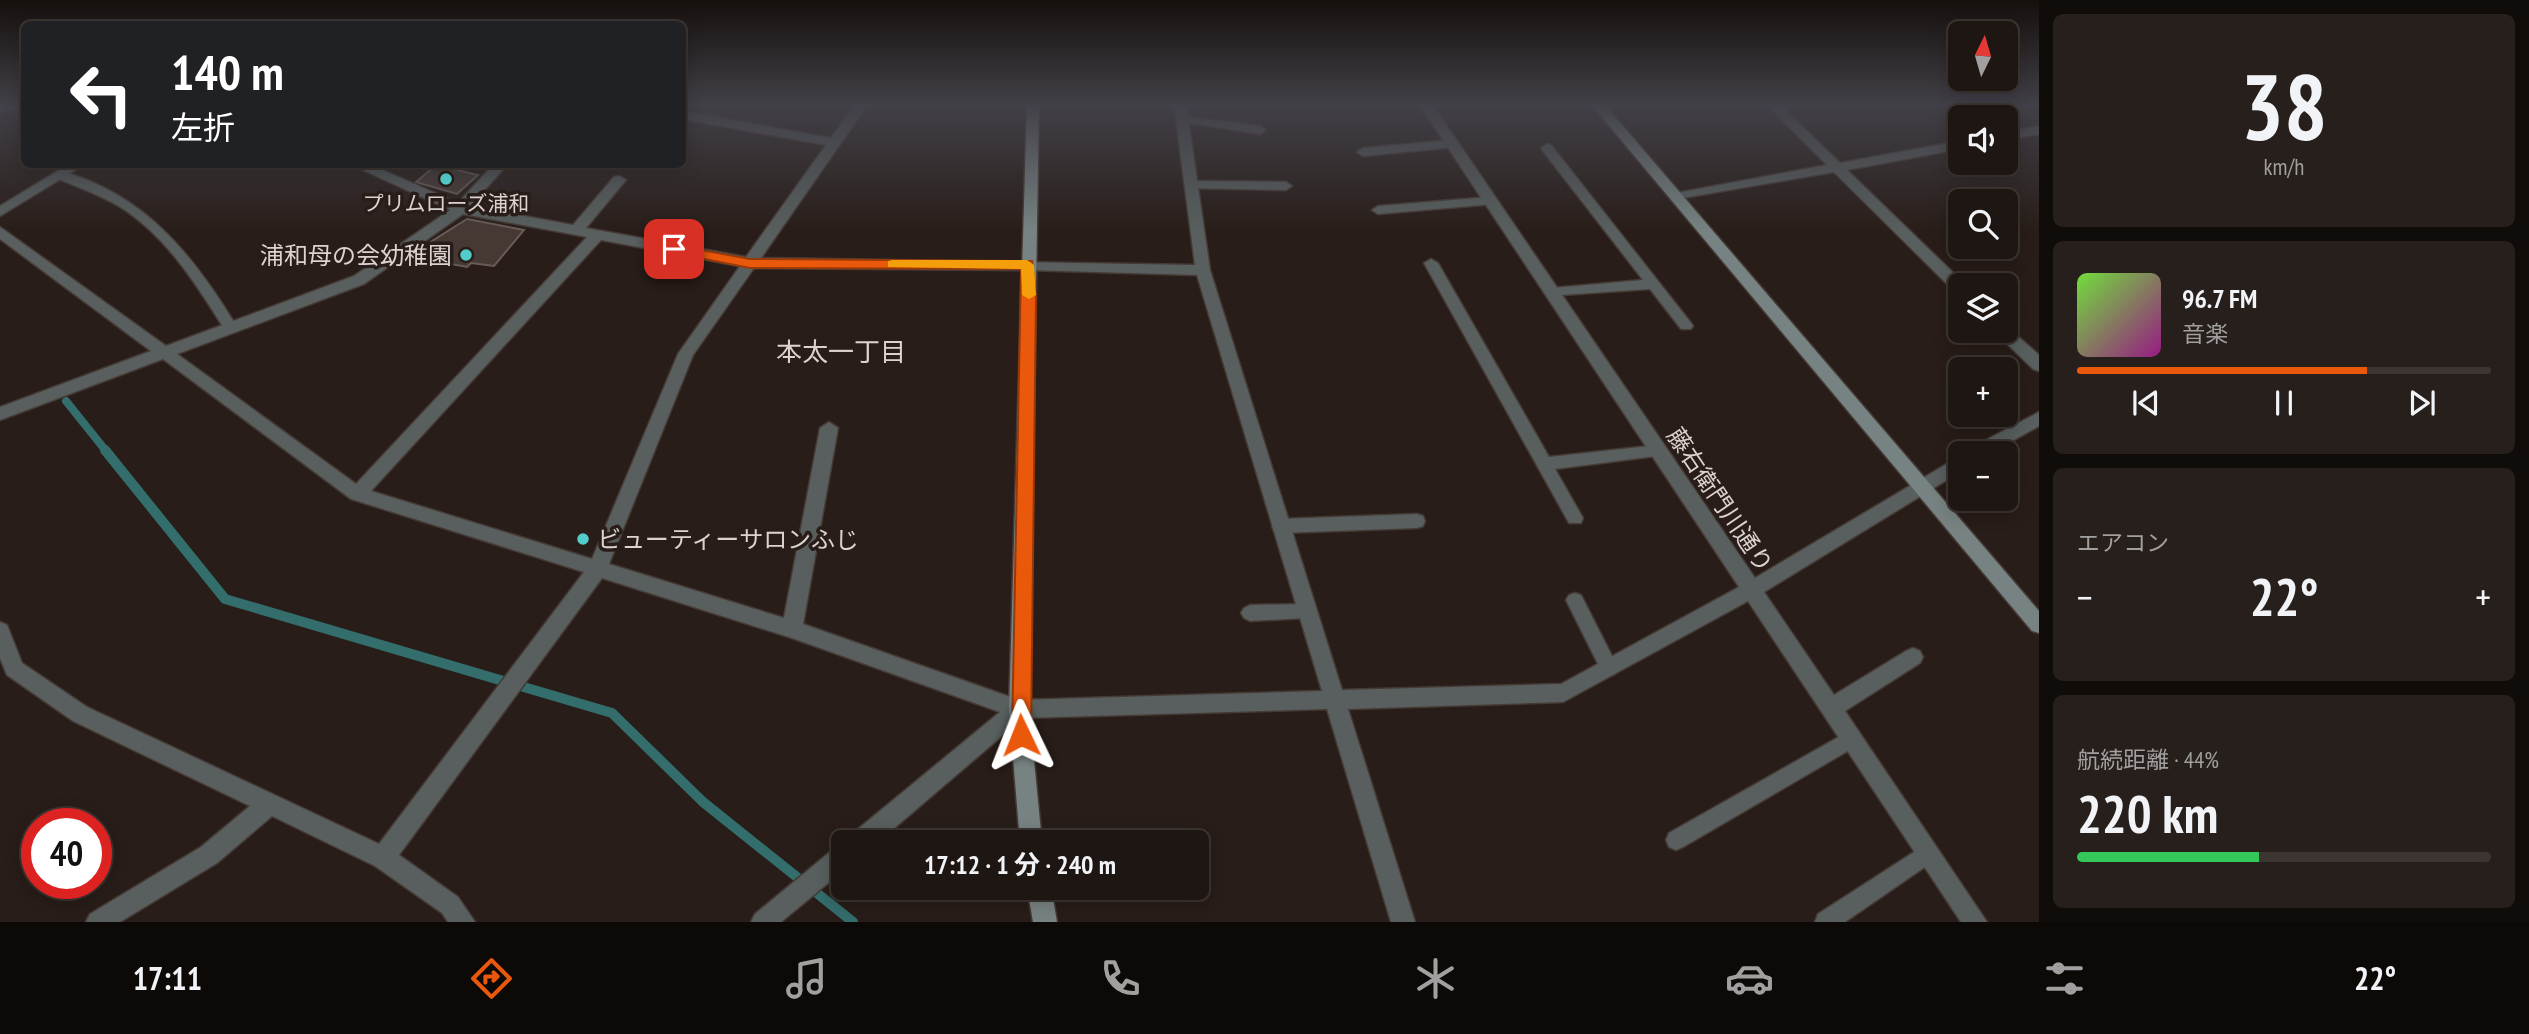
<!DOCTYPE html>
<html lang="ja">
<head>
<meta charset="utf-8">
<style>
	body { margin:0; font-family:"PT Sans Narrow","Noto Sans JP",sans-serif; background:#261f1b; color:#f1f3f6; height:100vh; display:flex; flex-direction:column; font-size:26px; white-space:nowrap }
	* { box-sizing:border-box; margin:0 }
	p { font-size:23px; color:#a19f9f }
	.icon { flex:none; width:38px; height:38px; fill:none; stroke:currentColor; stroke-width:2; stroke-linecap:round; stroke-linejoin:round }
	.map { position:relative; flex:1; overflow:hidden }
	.sheet { display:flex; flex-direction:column; gap:14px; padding:14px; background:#100c0a; width:490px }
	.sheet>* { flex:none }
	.top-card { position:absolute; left:21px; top:21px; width:665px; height:147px; border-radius:10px; box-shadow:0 4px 18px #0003,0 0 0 2px #3c3532; background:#202124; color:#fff; overflow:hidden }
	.needle { width:46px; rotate:5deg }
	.fabs { position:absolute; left:1948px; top:21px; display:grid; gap:14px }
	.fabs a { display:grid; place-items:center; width:70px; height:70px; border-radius:10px; background:#1e1612; box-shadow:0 4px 18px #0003,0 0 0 2px #3c3532; font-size:35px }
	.speed { position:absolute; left:21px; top:808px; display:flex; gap:14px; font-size:35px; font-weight:700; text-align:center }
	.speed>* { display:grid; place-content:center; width:91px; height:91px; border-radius:50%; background:#1e1612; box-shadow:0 4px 18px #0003,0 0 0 2px #3c3532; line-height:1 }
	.speed .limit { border:10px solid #d22; background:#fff; color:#111 }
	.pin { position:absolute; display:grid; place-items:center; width:60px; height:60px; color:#fff; margin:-30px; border-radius:14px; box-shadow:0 4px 10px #0006 }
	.me { position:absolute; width:77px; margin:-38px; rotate:358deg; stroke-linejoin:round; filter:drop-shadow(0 0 5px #0008) }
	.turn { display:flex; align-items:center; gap:24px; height:147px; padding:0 35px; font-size:32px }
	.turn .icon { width:91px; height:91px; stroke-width:2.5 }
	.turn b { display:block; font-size:49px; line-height:60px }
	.big { font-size:52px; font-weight:700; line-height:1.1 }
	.sheet .card { flex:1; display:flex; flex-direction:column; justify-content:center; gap:10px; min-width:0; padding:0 24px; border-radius:10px; background:#261f1b }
	.sheet .dial { align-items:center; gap:0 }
	.dial b { font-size:91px; line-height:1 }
	.song { display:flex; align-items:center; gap:21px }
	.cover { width:84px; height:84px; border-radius:10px; background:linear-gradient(135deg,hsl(100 70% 55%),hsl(310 70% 35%)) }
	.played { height:7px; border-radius:4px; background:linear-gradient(90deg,#ea580c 70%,#3c3532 70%) }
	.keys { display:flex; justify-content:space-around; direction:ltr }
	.heat { display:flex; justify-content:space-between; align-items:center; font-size:38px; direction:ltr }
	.charge { height:10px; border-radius:5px; background:linear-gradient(90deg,#34c759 44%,#3c3532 0) }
	.trip { position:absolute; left:831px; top:830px; width:378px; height:70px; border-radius:10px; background:#1e1612; box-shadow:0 4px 18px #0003,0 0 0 2px #3c3532; font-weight:700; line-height:70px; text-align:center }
	.tab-bar { display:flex; height:112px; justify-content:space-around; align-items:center; background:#0c0907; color:#a19f9f }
	.tab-bar .icon { width:49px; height:49px }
	.tab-bar .selected { color:#ea580c }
	.tab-bar b { font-size:32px; color:#f1f3f6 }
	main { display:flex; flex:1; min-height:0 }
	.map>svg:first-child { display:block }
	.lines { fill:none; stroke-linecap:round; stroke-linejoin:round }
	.stream-far1 { stroke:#336d6c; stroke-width:8 }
	.stream { stroke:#336d6c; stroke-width:10 }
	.building { fill:#463934; stroke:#695b56; stroke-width:2 }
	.lane-casing { stroke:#453a35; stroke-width:3 }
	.street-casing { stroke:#453a35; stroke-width:3 }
	.secondary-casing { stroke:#453a35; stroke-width:3 }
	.lane { fill:#585f5e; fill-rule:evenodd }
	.street { fill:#585f5e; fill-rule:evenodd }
	.secondary { fill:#778382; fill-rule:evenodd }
	.route { fill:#ea580c; stroke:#983908; stroke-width:2 }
	.slow { fill:#f59e0b }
	.poi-dot { fill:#53cdcb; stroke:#281d18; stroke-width:2.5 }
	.labels { text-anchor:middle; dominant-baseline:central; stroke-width:7; stroke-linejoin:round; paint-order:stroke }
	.far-poi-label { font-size:21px; fill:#dbd3d0; stroke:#281d18 }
	.poi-label { font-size:24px; fill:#dbd3d0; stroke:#281d18; text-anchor:end }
	.street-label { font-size:24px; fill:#dbd3d0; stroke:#281d18 }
	.neighbourhood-label { font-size:26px; fill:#dbd3d0; stroke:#281d18 }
</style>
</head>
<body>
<main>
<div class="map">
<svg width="2039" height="922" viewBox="0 0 2039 922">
	<rect width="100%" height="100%" fill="#281d18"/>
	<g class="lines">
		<path class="stream-far1" d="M 66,401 L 106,451"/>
		<path class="stream" d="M 105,450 L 225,599 L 612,713 L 703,802 L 853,922"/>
	</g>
	<g class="building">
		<path d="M 436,165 L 478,175 L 457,194 L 416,182 Z"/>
		<path d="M 467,219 L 524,230 L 494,266 L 471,263 L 467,267 L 408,256 Z"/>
	</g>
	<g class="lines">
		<defs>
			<g id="lane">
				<path d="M 1181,116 L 1260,126 L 1266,130 L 1260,134 L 1177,121 L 1177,117 Z"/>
				<path d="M 1452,140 L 1456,141 L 1456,147 L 1363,156 L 1357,152 L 1363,148 Z"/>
				<path d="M 1547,144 L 1551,145 L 1691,323 L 1693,326 L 1691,329 L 1681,329 L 1650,289 L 1547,296 L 1545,293 L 1547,290 L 1552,288 L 1643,280 L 1543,151 L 1541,148 Z"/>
				<path d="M 61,171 C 146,195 193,255 237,327 L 235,330 L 225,330 C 197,286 169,240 125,210 C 104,196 79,188 57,178 L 55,175 Z"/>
				<path d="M 1191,181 L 1286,182 L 1292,186 L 1286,190 L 1187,188 L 1187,182 Z"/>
				<path d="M 1490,197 L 1494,198 L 1494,204 L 1378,214 L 1372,210 L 1378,206 Z"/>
				<path d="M 1431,259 L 1438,263 L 1549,457 L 1658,445 L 1664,447 L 1666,451 L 1664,455 L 1555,469 L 1583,518 L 1581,523 L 1569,523 L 1424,263 Z"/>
				<path d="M 1417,514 L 1423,516 L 1425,521 L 1423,526 L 1417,528 L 1280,533 L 1274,531 L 1272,526 L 1274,521 L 1280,519 Z"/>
				<path d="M 1575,593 L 1581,595 L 1615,662 L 1618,668 L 1615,674 L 1609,676 L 1603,674 L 1566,600 L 1569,595 Z"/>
				<path d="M 1305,604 L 1311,606 L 1314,611 L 1311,616 L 1305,618 L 1250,621 L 1244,618 L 1241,613 L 1244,608 L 1250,605 Z"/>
				<path d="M 1851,730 L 1858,733 L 1861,739 L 1858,745 L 1683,847 L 1676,850 L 1669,847 L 1666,840 L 1669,833 Z"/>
				<path d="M 1928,843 L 1935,846 L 1938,853 L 1935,860 L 1845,922 L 1815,922 L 1818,914 Z"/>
			</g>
			<g id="street">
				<path d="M 0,104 L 24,104 L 24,108 L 0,111 Z"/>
				<path d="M 855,104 L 868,104 L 761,258 L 1195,265 L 1174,104 L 1186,104 L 1210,270 L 1342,690 L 1561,684 L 1739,587 L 1419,104 L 1432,104 L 1755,578 L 1960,456 L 1960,472 L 1764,592 L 1834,695 L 1906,651 L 1913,648 L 1920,651 L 1923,657 L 1920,663 L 1845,711 L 1987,922 L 1961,922 L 1748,601 L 1563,702 L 1348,709 L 1415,922 L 1391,922 L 1327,709 L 1023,718 L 878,842 L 849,842 L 852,834 L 1000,712 L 792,638 L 602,578 L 399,855 L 458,897 L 475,922 L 448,922 L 442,913 L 375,866 L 272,816 L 217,863 L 120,922 L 86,922 L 90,914 L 201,847 L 250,806 L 73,721 L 7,675 L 0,658 L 0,622 L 7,625 L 22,663 L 87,707 L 379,844 L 584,572 L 351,499 L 163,359 L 0,420 L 0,407 L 151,351 L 0,239 L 0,227 L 166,346 L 354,276 L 450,210 L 350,164 L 369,164 L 458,203 L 494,164 L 508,164 L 470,206 L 573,225 L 614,177 L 619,176 L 626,180 L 586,228 L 746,257 L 826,145 L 682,119 L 682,111 L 831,138 ZM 463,214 L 587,237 L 356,484 L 177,354 L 364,284 ZM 601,240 L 740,266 L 678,354 L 592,559 L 371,491 ZM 754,268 L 1027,270 L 1197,275 L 1322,691 L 1019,700 L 803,624 L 838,428 L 829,422 L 820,428 L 784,618 L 609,564 L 693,355 Z"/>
				<path d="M 1766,104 L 1779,104 L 1840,163 L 1960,141 L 1960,149 L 1847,170 L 1965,284 L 1960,285 L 1960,293 L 1955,292 L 1834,172 L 1671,200 L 1671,194 L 1676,193 L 1827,165 Z"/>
				<path d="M 2039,126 L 2039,134 L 2006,140 L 2006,132 Z"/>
				<path d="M 69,164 L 85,164 L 0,216 L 0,206 Z"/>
				<path d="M 2006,326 L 2039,355 L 2039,371 L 2033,369 L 1998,335 L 1996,331 L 2006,331 Z"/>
				<path d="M 2039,412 L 2039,426 L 1991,453 L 1968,453 L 1971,448 Z"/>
				<path d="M 844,844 L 844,870 L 781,922 L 751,922 L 755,914 L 836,847 Z"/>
			</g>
			<g id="secondary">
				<path d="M 1027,104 L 1039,104 L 1029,709 L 1042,842 L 1020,842 L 1009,709 Z"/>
				<path d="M 1591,104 L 1604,104 L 2039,611 L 2039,633 L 2032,631 Z"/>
				<path d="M 1027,887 L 1051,887 L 1057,922 L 1033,922 Z"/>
			</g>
		</defs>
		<use href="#lane" class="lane-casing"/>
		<use href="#street" class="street-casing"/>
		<use href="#secondary" class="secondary-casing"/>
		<use href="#lane" class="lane"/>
		<use href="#street" class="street"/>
		<use href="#secondary" class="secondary"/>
	</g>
	<linearGradient id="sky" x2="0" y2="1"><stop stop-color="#16100d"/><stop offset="0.45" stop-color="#424048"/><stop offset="1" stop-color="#424048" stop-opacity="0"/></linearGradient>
	<rect width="2039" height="233" fill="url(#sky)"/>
	<path class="route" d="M 674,245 L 750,259 L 1032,261 L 1036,298 L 1031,735 L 1028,741 L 1021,744 L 1014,741 L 1012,735 L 1021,269 L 750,268 L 669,252 L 667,249 Z"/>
	<path class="slow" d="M 892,260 L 1027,260 L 1034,265 L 1036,295 L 1029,299 L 1022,295 L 1021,269 L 888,267 L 888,261 Z"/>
	<g class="poi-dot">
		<circle cx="446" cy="179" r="7"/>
		<circle cx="466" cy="255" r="7"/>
		<circle cx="583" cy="539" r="7"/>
	</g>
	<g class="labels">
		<g class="far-poi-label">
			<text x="446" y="203">プリムローズ浦和</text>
		</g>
		<g class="poi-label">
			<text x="452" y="255">浦和母の会幼稚園</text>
			<text x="597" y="539" text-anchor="start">ビューティーサロンふじ</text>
		</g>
		<g class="street-label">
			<text transform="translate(1720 500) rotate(56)">藤右衛門川通り</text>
		</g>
		<g class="neighbourhood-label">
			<text x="841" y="351">本太一丁目</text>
		</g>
	</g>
</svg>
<div class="fabs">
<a><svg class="needle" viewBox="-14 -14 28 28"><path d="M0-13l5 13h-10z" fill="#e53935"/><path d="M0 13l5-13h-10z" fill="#a19f9f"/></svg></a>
<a><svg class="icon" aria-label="sound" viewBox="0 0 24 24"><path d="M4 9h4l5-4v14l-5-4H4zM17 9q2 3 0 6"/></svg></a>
<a><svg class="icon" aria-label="search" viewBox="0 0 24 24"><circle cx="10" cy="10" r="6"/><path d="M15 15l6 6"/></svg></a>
<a><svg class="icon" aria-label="layers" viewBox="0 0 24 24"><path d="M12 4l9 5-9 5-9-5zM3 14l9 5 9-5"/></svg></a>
<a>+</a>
<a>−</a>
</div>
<div class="speed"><div class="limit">40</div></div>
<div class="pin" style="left:674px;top:249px;background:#d93025"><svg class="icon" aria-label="arrive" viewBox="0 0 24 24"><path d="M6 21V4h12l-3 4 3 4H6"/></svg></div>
<svg class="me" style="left:1021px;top:735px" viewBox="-20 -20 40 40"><path d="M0-17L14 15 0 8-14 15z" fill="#ea580c" stroke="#fff" stroke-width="4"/></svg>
<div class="trip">17:12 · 1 分 · 240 m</div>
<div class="top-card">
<div class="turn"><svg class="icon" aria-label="left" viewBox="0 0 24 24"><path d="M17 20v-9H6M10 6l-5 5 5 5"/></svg><div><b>140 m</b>左折</div></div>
</div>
</div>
<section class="sheet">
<div class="card dial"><b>38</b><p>km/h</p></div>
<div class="card">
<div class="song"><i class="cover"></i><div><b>96.7 FM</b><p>音楽</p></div></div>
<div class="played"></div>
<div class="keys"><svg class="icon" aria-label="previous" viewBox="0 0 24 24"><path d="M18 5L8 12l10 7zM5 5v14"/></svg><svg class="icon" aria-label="pause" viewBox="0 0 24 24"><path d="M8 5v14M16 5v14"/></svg><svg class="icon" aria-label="next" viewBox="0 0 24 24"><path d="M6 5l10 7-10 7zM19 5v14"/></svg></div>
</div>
<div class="card"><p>エアコン</p>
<div class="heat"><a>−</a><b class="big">22°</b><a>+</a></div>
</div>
<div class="card"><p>航続距離 · 44%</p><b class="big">220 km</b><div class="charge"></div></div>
</section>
</main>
<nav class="tab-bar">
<b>17:11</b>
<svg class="icon selected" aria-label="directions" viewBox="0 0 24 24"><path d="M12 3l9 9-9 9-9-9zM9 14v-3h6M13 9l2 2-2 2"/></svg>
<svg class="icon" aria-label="music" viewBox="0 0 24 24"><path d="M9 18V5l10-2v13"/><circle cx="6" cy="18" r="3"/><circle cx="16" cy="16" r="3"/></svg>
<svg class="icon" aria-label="phone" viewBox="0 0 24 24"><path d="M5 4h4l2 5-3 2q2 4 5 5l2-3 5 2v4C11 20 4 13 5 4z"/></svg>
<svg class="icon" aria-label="climate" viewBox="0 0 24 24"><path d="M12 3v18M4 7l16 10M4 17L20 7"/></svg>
<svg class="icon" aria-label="car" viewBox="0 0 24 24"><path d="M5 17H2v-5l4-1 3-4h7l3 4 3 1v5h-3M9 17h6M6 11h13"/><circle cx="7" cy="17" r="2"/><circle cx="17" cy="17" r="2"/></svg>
<svg class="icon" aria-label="filters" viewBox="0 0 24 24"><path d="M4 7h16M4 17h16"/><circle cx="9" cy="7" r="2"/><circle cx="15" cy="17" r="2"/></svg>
<b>22°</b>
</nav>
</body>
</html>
